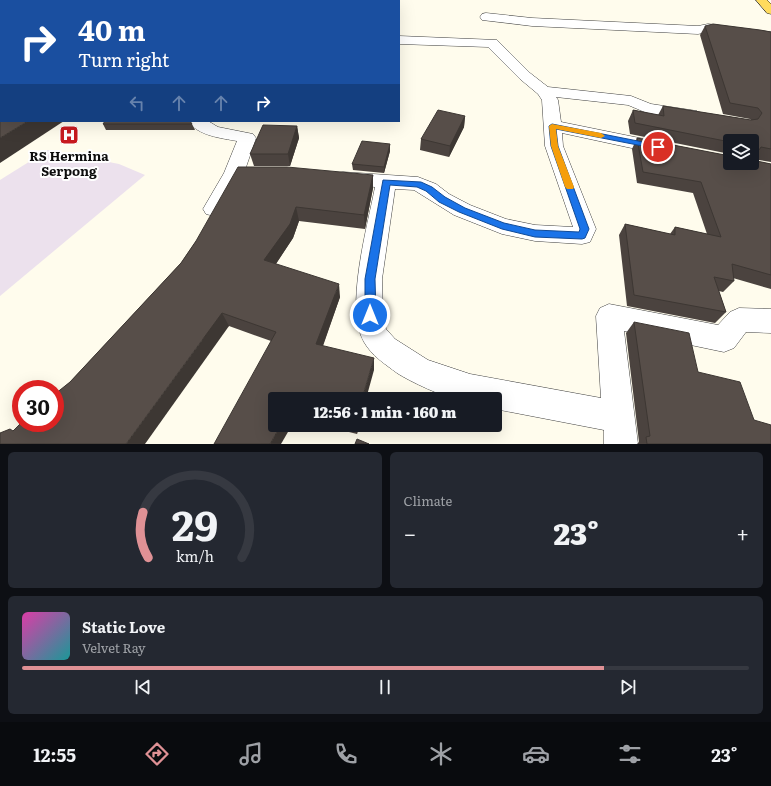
<!DOCTYPE html>
<html lang="en">
<head>
<meta charset="utf-8">
<style>
	body { margin:0; font-family:Literata,serif; background:#242831; color:#f1f3f6; height:100vh; display:flex; flex-direction:column; font-size:15px; white-space:nowrap }
	* { box-sizing:border-box; margin:0 }
	p { font-size:13px; color:#9ea1a6 }
	.icon { flex:none; width:22px; height:22px; fill:none; stroke:currentColor; stroke-width:2; stroke-linecap:round; stroke-linejoin:round }
	.map { position:relative; height:444px; overflow:hidden }
	.side { display:flex; flex-direction:column; gap:8px; padding:8px; background:#0d0f14; flex:1 }
	.side>* { flex:none }
	.banner { position:absolute; left:0px; top:0px; width:400px; height:122px; box-shadow:0 4px 16px #0002; background:#1a4fa0; color:#fff; overflow:hidden }
	.buttons { position:absolute; left:723px; top:134px; display:grid; gap:8px }
	.buttons a { display:grid; place-items:center; width:36px; height:36px; border-radius:4px; background:#171b24; box-shadow:0 4px 16px #0002; font-size:20px }
	.speed { position:absolute; left:12px; top:380px; display:flex; gap:8px; font-size:20px; font-weight:700; text-align:center }
	.speed>* { display:grid; place-content:center; width:52px; height:52px; border-radius:50%; background:#171b24; box-shadow:0 4px 16px #0002; line-height:1 }
	.speed .limit { border:6px solid #d22; background:#fff; color:#111 }
	.pin { position:absolute; display:grid; place-items:center; width:34px; height:34px; color:#fff; margin:-17px; border:2px solid #fff; border-radius:50%; box-shadow:0 1px 4px #0007 }
	.me { position:absolute; width:44px; margin:-22px; rotate:0deg; stroke-linejoin:round; filter:drop-shadow(0 0 3px #0008) }
	.turn { display:flex; align-items:center; gap:14px; height:84px; padding:0 12px; font-size:18px }
	.turn .icon { width:52px; height:52px; stroke-width:2.5 }
	.turn b { display:block; font-size:28px; line-height:34px }
	.lanes { display:flex; align-items:center; height:38px; padding:0 12px; background:#0003; justify-content:center; gap:20px; direction:ltr }
	.lanes .off { opacity:.35 }
	.big { font-size:30px; font-weight:800; line-height:1.1 }
	.side .card { flex:1; display:flex; flex-direction:column; justify-content:center; gap:6px; min-width:0; padding:0 14px; border-radius:6px; background:#242831 }
	.side .dial { align-items:center; gap:0 }
	.dial svg { height:104px; overflow:visible; fill:none; stroke:#363941; stroke-width:7; stroke-linecap:round; text-anchor:middle }
	.dial text { fill:#f1f3f6; stroke:none }
	.song { display:flex; align-items:center; gap:12px }
	.cover { width:48px; height:48px; border-radius:6px; background:linear-gradient(135deg,hsl(320 70% 55%),hsl(180 70% 35%)) }
	.played { height:4px; border-radius:2px; background:linear-gradient(90deg,#df9195 80%,#363941 80%) }
	.keys { display:flex; justify-content:space-around; direction:ltr }
	.heat { display:flex; justify-content:space-between; align-items:center; font-size:22px; direction:ltr }
	.side .tiles { flex:1; display:grid; gap:8px; grid-template-columns:1fr 1fr }
	.card:last-child { grid-column:span 2 }
	.trip { position:absolute; left:268px; top:392px; width:234px; height:40px; border-radius:4px; background:#171b24; box-shadow:0 4px 16px #0002; font-weight:800; line-height:40px; text-align:center }
	.tab-bar { display:flex; height:64px; justify-content:space-around; align-items:center; background:#090b0e; color:#9ea1a6 }
	.tab-bar .icon { width:28px; height:28px }
	.tab-bar .on { color:#df9195 }
	.tab-bar b { font-size:18px; color:#f1f3f6 }
	.map>svg:first-child { display:block }
	.industrial { fill:#ece1ed }
	.lines { fill:none; stroke-linecap:round; stroke-linejoin:round }
	.minor-casing { stroke:#404040; stroke-width:1 }
	.primary-casing { stroke:#1e1e1e; stroke-width:1 }
	.minor { fill:#fff; fill-rule:evenodd }
	.primary { fill:#ffdb5d; fill-rule:evenodd }
	.wall { fill:#4b433f }
	.shaded-wall { fill:#3d3733 }
	.building { fill:#574e49; stroke:#3d3733 }
	.route { fill:#1a73e8; stroke:#114b97 }
	.slow { fill:#f59e0b }
	.labels { text-anchor:middle; dominant-baseline:central; stroke-width:4; stroke-linejoin:round; paint-order:stroke }
	.poi-label { font-size:13px; font-weight:bold; fill:#0d0d0d; stroke:#fff }
</style>
</head>
<body>
<div class="map">
<svg width="771" height="444" viewBox="0 0 771 444">
	<rect width="100%" height="100%" fill="#fffced"/>
	<path class="industrial" d="M 48,150 L 119,164 L 145,175 L 0,296 L 0,180 Z"/>
	<g class="lines">
		<defs>
			<g id="minor">
				<path d="M 8,0 L 22,0 L 7,1 Z"/>
				<path d="M 42,0 L 55,0 L 56,1 L 42,1 Z"/>
				<path d="M 280,0 L 297,0 L 298,1 L 281,1 Z"/>
				<path d="M 486,13 L 532,18 L 698,26 L 708,24 L 771,32 L 771,40 L 708,32 L 698,34 L 532,26 L 482,20 L 480,17 L 482,14 Z"/>
				<path d="M 399,36 L 497,40 L 530,73 L 548,87 L 631,96 L 651,104 L 697,111 L 699,115 L 697,119 L 691,120 L 647,113 L 628,105 L 556,97 L 558,100 L 561,122 L 664,143 L 670,145 L 673,149 L 670,153 L 664,155 L 562,133 L 563,146 L 596,229 L 590,242 L 582,244 L 535,241 L 502,234 L 454,215 L 414,190 L 395,189 L 382,279 L 383,315 L 386,329 L 395,339 L 428,360 L 470,374 L 601,398 L 596,316 L 600,308 L 609,304 L 718,325 L 730,312 L 739,308 L 771,309 L 771,333 L 746,332 L 734,348 L 724,352 L 624,331 L 638,444 L 604,444 L 604,430 L 495,409 L 495,399 C 483,399 470,400 458,399 C 445,398 409,381 397,373 C 385,364 372,356 364,342 C 344,308 368,225 375,187 L 336,183 L 333,178 L 336,173 L 343,172 L 418,177 L 436,184 L 449,194 L 470,205 L 506,219 L 535,225 L 573,227 L 545,146 L 542,100 L 538,94 L 520,79 L 488,47 L 399,44 Z"/>
				<path d="M 188,121 L 208,121 L 218,127 L 253,134 L 256,138 L 244,173 L 222,214 L 214,216 L 206,214 L 203,209 L 224,173 L 237,141 C 221,138 198,136 188,121 Z"/>
			</g>
			<path id="primary" d="M 756,0 L 767,0 L 771,4 L 771,14 L 767,13 Z"/>
		</defs>
		<use href="#minor" class="minor-casing"/>
		<use href="#primary" class="primary-casing"/>
		<use href="#minor" class="minor"/>
		<use href="#primary" class="primary"/>
	</g>
	<g class="wall">
		<path d="M 705,26 L 771,32 L 771,162 L 753,159 L 752,160 L 752,141 L 730,141 L 730,154 L 630,134 L 628,121 L 633,110 L 658,115 L 663,106 L 751,120 L 750,119 L 723,114 L 700,35 Z"/>
		<path d="M 465,116 L 464,127 L 449,157 L 420,150 L 421,139 Z"/>
		<path d="M 103,124 L 192,124 L 195,130 L 106,130 Z"/>
		<path d="M 297,126 L 299,138 L 290,166 L 254,166 L 250,154 Z"/>
		<path d="M 637,138 L 771,164 L 771,289 L 733,278 L 734,281 L 723,292 L 719,291 L 726,312 L 715,323 L 627,306 L 619,235 L 625,224 L 670,234 L 675,227 L 707,234 L 693,193 L 637,183 L 632,149 Z"/>
		<path d="M 390,144 L 390,151 L 384,173 L 353,170 L 352,164 Z"/>
		<path d="M 373,175 L 373,188 L 365,229 L 299,221 L 293,238 L 276,264 L 340,297 L 323,346 L 374,370 L 275,399 L 271,341 L 229,326 L 14,431 L 70,382 L 181,263 L 196,241 Z"/>
		<path d="M 634,322 L 698,372 L 754,420 L 771,444 L 637,444 L 639,442 L 626,333 Z"/>
		<path d="M 321,425 L 359,425 L 357,434 Z"/>
	</g>
	<g class="shaded-wall">
		<path d="M 465,116 L 464,127 L 449,157 L 450,146 Z"/>
		<path d="M 28,121 L 64,121 L 0,163 L 0,138 Z"/>
		<path d="M 297,126 L 299,138 L 290,166 L 288,154 Z"/>
		<path d="M 390,144 L 390,151 L 384,173 L 384,167 Z"/>
		<path d="M 373,175 L 373,188 L 365,229 L 364,215 Z"/>
		<path d="M 296,207 L 299,221 L 293,238 L 269,274 L 264,260 Z"/>
		<path d="M 339,284 L 340,297 L 319,356 L 316,344 Z"/>
		<path d="M 222,313 L 229,326 L 145,444 L 126,444 Z"/>
		<path d="M 374,358 L 374,370 L 366,399 L 362,399 Z"/>
		<path d="M 281,425 L 292,425 L 281,444 L 270,444 Z"/>
		<path d="M 355,425 L 359,425 L 357,434 Z"/>
	</g>
	<g class="building">
		<path d="M 60,0 L 107,0 L 113,1 L 57,1 Z"/>
		<path d="M 157,0 L 169,0 L 177,1 L 155,1 Z"/>
		<path d="M 0,23 L 1,23 L 1,121 L 28,121 L 0,138 Z"/>
		<path d="M 713,24 L 760,30 L 771,32 L 771,149 L 761,147 L 759,150 L 752,150 L 752,141 L 730,141 L 730,142 L 635,123 L 633,110 L 664,116 L 663,106 L 751,120 L 758,119 L 762,113 L 758,108 L 730,103 L 705,26 Z"/>
		<path d="M 438,110 L 465,116 L 450,146 L 421,139 Z"/>
		<path d="M 105,121 L 190,121 L 192,124 L 103,124 Z"/>
		<path d="M 263,125 L 297,126 L 288,154 L 250,154 Z"/>
		<path d="M 637,138 L 730,156 L 730,163 L 752,163 L 752,160 L 771,164 L 771,275 L 732,264 L 734,281 L 714,277 L 726,312 L 634,295 L 625,224 L 675,235 L 675,227 L 721,237 L 701,182 L 643,172 Z"/>
		<path d="M 362,141 L 390,144 L 384,167 L 352,164 Z"/>
		<path d="M 238,167 L 287,167 L 373,175 L 364,215 L 296,207 L 290,224 L 264,260 L 339,284 L 316,344 L 374,358 L 362,399 L 275,399 L 275,425 L 281,425 L 270,444 L 214,444 L 276,332 L 222,313 L 126,444 L 0,444 L 0,433 L 10,429 L 13,431 L 21,423 L 55,423 L 55,394 L 70,382 L 181,263 L 196,241 Z"/>
		<path d="M 634,322 L 689,333 L 698,372 L 740,382 L 754,420 L 771,425 L 771,444 L 647,444 L 646,437 L 650,436 Z"/>
		<path d="M 357,439 L 369,444 L 355,444 Z"/>
	</g>
	<path class="route" d="M 552,124 L 658,145 L 661,147 L 658,149 L 556,129 L 558,146 L 589,229 L 585,238 L 582,239 L 535,237 L 502,229 L 459,212 L 439,202 L 426,191 L 417,187 L 390,185 L 375,279 L 376,315 L 374,319 L 370,320 L 366,319 L 365,315 L 365,279 L 383,180 L 421,182 L 432,187 L 445,197 L 465,208 L 504,223 L 535,230 L 579,232 L 580,229 L 551,146 L 549,126 Z"/>
	<path class="slow" d="M 552,124 L 601,133 L 605,136 L 601,138 L 556,129 L 558,146 L 574,187 L 573,189 L 567,189 L 565,187 L 551,146 L 549,126 Z"/>
	<defs>
		<symbol id="hospital-square" viewBox="-11 -11 22 22"><rect x="-9" y="-9" width="18" height="18" rx="4" fill="#c81a1f" stroke="#fff"/><path d="M-5-5h3v3.5h4V-5h3V5h-3V1.5h-4V5h-3Z" fill="#fff"/></symbol>
	</defs>
	<g fill-rule="evenodd">
		<use href="#hospital-square" x="58" y="124" width="22" height="22"/>
	</g>
	<g class="labels">
		<g class="poi-label">
			<text x="69" y="155">RS Hermina<tspan x="69" dy="15">Serpong</tspan></text>
		</g>
	</g>
</svg>
<div class="buttons">
<a><svg class="icon" aria-label="layers" viewBox="0 0 24 24"><path d="M12 4l9 5-9 5-9-5zM3 14l9 5 9-5"/></svg></a>
</div>
<div class="speed"><div class="limit">30</div></div>
<div class="pin" style="left:658px;top:147px;background:#d93025"><svg class="icon" aria-label="arrive" viewBox="0 0 24 24"><path d="M6 21V4h12l-3 4 3 4H6"/></svg></div>
<svg class="me" style="left:370px;top:315px" viewBox="-20 -20 40 40"><circle r="17" fill="#1a73e8" stroke="#fff" stroke-width="3"/><path d="M0-11L8 9 0 5-8 9z" fill="#fff"/></svg>
<div class="trip">12:56 · 1 min · 160 m</div>
<div class="banner">
<div class="turn"><svg class="icon" aria-label="right" viewBox="0 0 24 24"><path d="M7 20v-9h11M14 6l5 5-5 5"/></svg><div><b>40 m</b>Turn right</div></div>
<div class="lanes"><svg class="icon off" aria-label="left" viewBox="0 0 24 24"><path d="M17 20v-9H6M10 6l-5 5 5 5"/></svg><svg class="icon off" aria-label="ahead" viewBox="0 0 24 24"><path d="M12 20V5M6 11l6-6 6 6"/></svg><svg class="icon off" aria-label="ahead" viewBox="0 0 24 24"><path d="M12 20V5M6 11l6-6 6 6"/></svg><svg class="icon" aria-label="right" viewBox="0 0 24 24"><path d="M7 20v-9h11M14 6l5 5-5 5"/></svg></div>
</div>
</div>
<section class="side">
<div class="tiles">
<div class="card dial"><svg viewBox="0 0 100 80">
<path d="M14 69A42 42 0 1 1 86 69"/>
<path d="M14 69A42 42 0 0 1 10 34" stroke="#df9195"/>
<text x="50" y="56" font-size="32" font-weight="700">29</text>
<text x="50" y="72" font-size="11">km/h</text>
</svg></div>
<div class="card"><p>Climate</p>
<div class="heat"><a>−</a><b class="big">23°</b><a>+</a></div>
</div>
<div class="card">
<div class="song"><i class="cover"></i><div><b>Static Love</b><p>Velvet Ray</p></div></div>
<div class="played"></div>
<div class="keys"><svg class="icon" aria-label="previous" viewBox="0 0 24 24"><path d="M18 5L8 12l10 7zM5 5v14"/></svg><svg class="icon" aria-label="pause" viewBox="0 0 24 24"><path d="M8 5v14M16 5v14"/></svg><svg class="icon" aria-label="next" viewBox="0 0 24 24"><path d="M6 5l10 7-10 7zM19 5v14"/></svg></div>
</div>
</div>
</section>
<nav class="tab-bar">
<b>12:55</b>
<svg class="icon on" aria-label="directions" viewBox="0 0 24 24"><path d="M12 3l9 9-9 9-9-9zM9 14v-3h6M13 9l2 2-2 2"/></svg>
<svg class="icon" aria-label="music" viewBox="0 0 24 24"><path d="M9 18V5l10-2v13"/><circle cx="6" cy="18" r="3"/><circle cx="16" cy="16" r="3"/></svg>
<svg class="icon" aria-label="phone" viewBox="0 0 24 24"><path d="M5 4h4l2 5-3 2q2 4 5 5l2-3 5 2v4C11 20 4 13 5 4z"/></svg>
<svg class="icon" aria-label="climate" viewBox="0 0 24 24"><path d="M12 3v18M4 7l16 10M4 17L20 7"/></svg>
<svg class="icon" aria-label="car" viewBox="0 0 24 24"><path d="M5 17H2v-5l4-1 3-4h7l3 4 3 1v5h-3M9 17h6M6 11h13"/><circle cx="7" cy="17" r="2"/><circle cx="17" cy="17" r="2"/></svg>
<svg class="icon" aria-label="filters" viewBox="0 0 24 24"><path d="M4 7h16M4 17h16"/><circle cx="9" cy="7" r="2"/><circle cx="15" cy="17" r="2"/></svg>
<b>23°</b>
</nav>
</body>
</html>
